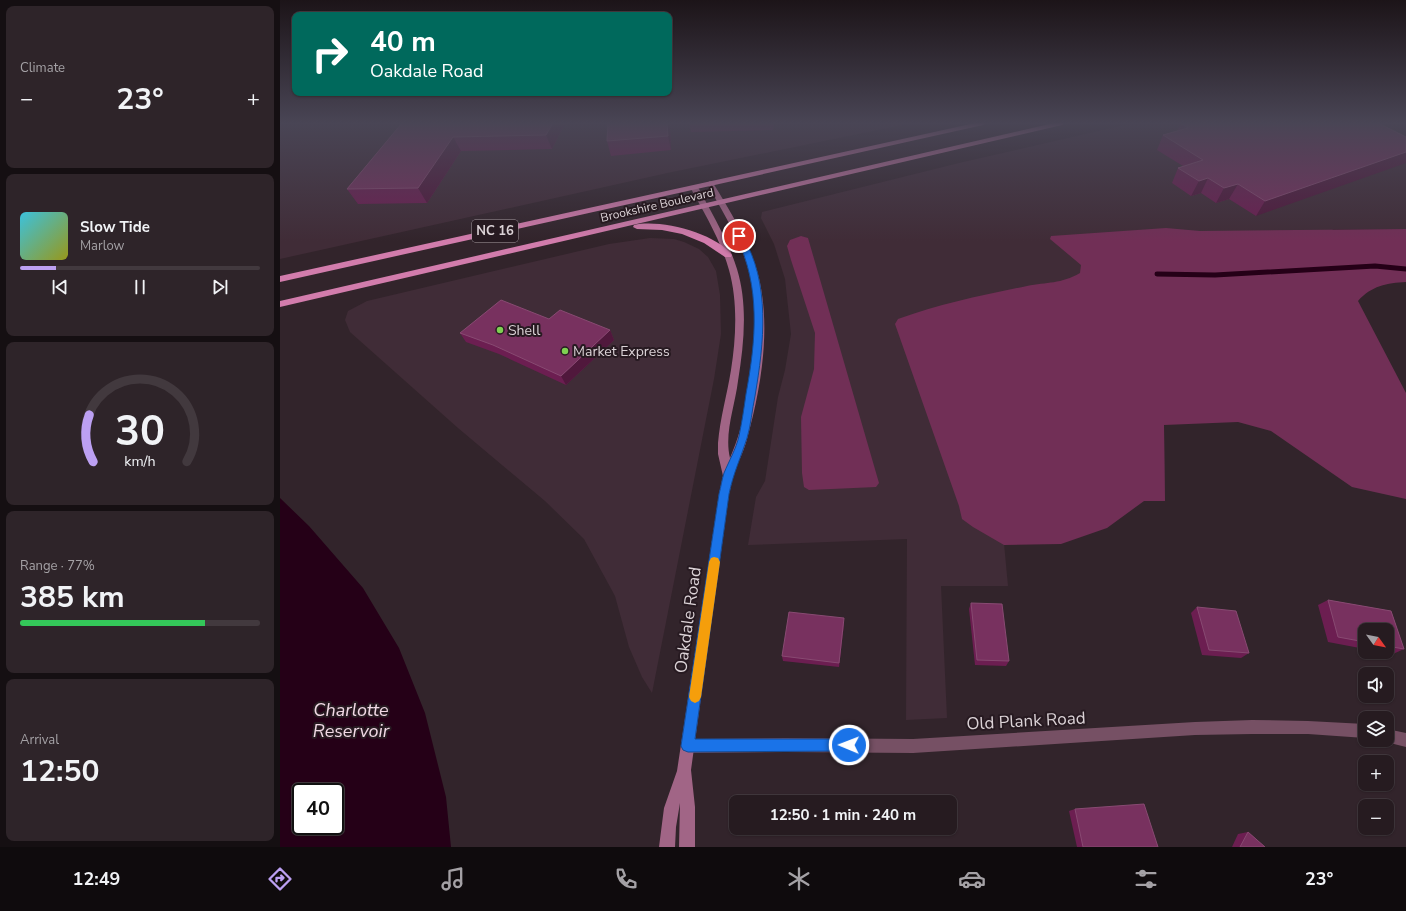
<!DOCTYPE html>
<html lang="en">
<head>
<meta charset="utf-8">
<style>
	body { margin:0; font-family:"Nunito Sans",sans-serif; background:#2e2429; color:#f1f3f6; height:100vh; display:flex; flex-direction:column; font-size:15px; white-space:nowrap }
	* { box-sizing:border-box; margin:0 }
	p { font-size:13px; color:#a4a1a5 }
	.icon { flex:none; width:22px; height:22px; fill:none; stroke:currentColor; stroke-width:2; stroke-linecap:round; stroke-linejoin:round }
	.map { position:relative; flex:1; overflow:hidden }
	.sheet { display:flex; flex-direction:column; gap:6px; padding:6px; background:#150f12; width:280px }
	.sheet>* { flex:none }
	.guide { position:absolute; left:12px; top:12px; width:380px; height:84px; border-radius:8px; box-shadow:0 1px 3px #0004,0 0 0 1px #42393e; background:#00695c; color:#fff; overflow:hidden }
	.needle { width:26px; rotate:123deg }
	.buttons { position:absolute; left:1078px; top:623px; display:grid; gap:8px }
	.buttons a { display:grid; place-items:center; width:36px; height:36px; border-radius:8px; background:#261b20; box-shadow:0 1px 3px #0004,0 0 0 1px #42393e; font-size:20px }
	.speed { position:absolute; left:12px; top:783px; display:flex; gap:8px; font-size:20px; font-weight:700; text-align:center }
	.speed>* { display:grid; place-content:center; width:52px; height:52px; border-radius:50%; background:#261b20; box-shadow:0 1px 3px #0004,0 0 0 1px #42393e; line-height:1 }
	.speed .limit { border:2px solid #111; border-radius:6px; background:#fff; color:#111 }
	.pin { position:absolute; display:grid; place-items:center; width:34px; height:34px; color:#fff; margin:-17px; border:2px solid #fff; border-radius:50%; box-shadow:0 1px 4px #0007 }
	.me { position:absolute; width:44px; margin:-22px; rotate:271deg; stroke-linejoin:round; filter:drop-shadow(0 0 3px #0008) }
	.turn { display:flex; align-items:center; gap:14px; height:84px; padding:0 12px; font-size:18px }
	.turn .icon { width:52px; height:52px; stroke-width:2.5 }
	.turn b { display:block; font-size:28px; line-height:34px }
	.big { font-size:30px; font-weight:700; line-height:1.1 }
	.sheet .card { flex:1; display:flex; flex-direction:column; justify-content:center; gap:6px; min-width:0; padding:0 14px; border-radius:8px; background:#2e2429 }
	.sheet .dial { align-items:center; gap:0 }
	.dial svg { height:104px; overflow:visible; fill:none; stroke:#42393e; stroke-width:7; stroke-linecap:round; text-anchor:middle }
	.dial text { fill:#f1f3f6; stroke:none }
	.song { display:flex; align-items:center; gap:12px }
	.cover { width:48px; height:48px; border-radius:6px; background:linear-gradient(135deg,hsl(190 70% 55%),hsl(60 70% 35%)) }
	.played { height:4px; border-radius:2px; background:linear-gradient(90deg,#bca0f2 15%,#42393e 15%) }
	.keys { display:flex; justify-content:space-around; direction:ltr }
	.heat { display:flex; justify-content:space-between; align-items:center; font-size:22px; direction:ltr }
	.charge { height:6px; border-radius:3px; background:linear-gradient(90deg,#34c759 77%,#42393e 0) }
	.trip { position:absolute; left:449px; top:795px; width:228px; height:40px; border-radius:8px; background:#261b20; box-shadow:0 1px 3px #0004,0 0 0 1px #42393e; font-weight:700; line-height:40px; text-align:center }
	.tab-bar { display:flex; height:64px; justify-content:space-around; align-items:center; background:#0f0b0d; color:#a4a1a5 }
	.tab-bar .icon { width:28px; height:28px }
	.tab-bar .on { color:#bca0f2 }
	.tab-bar b { font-size:18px; color:#f1f3f6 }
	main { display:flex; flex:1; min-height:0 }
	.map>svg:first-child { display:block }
	.built { fill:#402c37 }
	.green { fill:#712f56 }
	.water { fill:#250017; fill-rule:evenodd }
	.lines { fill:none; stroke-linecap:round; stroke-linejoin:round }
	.stream { stroke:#250017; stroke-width:5 }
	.tertiary { fill:#765064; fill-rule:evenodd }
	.secondary { fill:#a16586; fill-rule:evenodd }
	.trunk { fill:#d27cac; fill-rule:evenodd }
	.wall { fill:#6c1e51 }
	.shaded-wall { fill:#50183c }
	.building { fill:#78315f; stroke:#884a72 }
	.route { fill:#1a73e8; stroke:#114b97 }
	.slow { fill:#f59e0b }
	.poi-dot { fill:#7fd052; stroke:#271a21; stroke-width:1.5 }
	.labels { text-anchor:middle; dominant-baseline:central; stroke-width:4; stroke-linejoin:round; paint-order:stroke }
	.far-street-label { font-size:12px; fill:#dbd2d6; stroke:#271a21 }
	.shield { fill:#271a21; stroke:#a59ba0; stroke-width:1 }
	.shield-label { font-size:13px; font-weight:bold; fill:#dbd2d6 }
	.poi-label { font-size:14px; fill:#dbd2d6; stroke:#271a21; text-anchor:start }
	.near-street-label { font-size:17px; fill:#dbd2d6; stroke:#271a21 }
	.near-water-label { font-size:18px; font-style:italic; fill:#f1d9e5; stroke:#271a21 }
</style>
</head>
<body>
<main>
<section class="sheet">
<div class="card"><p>Climate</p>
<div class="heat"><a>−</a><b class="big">23°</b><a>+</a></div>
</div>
<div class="card">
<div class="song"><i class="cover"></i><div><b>Slow Tide</b><p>Marlow</p></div></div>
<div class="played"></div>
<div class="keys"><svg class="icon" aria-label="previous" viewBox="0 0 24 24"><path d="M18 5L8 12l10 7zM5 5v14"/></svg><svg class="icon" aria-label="pause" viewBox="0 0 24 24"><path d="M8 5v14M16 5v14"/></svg><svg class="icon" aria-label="next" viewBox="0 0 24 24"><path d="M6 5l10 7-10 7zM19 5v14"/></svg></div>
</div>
<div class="card dial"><svg viewBox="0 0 100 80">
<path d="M14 69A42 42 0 1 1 86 69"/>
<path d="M14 69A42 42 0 0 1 11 33" stroke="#bca0f2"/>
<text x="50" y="56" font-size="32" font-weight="700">30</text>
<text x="50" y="72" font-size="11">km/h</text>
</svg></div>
<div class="card"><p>Range · 77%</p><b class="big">385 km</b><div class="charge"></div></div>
<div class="card"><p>Arrival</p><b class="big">12:50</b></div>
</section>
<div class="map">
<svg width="1126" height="847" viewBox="0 0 1126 847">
	<rect width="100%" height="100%" fill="#32242b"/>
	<g class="built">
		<path d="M 0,123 L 632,123 L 392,172 L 0,259 Z"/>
		<path d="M 853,123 L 1126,123 L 1126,229 L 1053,229 L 884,425 L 885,501 L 720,501 L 728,586 L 661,586 L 667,718 L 626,720 L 627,539 L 468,545 L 476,497 L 485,481 L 498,397 L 505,370 L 511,334 L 505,279 L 494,244 L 481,218 L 482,212 L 679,163 Z"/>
		<path d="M 370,238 L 394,239 L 404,242 L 419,249 L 428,257 L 436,271 L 440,295 L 441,334 L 434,379 L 372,693 L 362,677 L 349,647 L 335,596 L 304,539 L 265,501 L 178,428 L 70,332 L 65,320 L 68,311 L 87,301 L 329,244 Z"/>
	</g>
	<g class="green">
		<path d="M 886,228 L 920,231 L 1126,229 L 1126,282 C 1107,283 1091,286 1078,301 L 1126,393 L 1126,499 L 1072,487 L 991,431 L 958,422 L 884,425 L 885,501 L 864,501 L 827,528 L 781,544 L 724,545 L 693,527 L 682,519 L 679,506 L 615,324 L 618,319 C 660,304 703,295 747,286 C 767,282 781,284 800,273 L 801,265 L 770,239 L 771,236 Z"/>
		<path d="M 521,236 L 528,238 L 599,483 L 596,487 L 529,490 L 524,487 L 522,473 L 521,417 L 534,369 L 535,333 L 511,260 L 507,246 L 510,240 Z"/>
	</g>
	<path class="water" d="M 0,498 L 29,526 L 83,588 L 119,648 L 145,713 L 166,797 L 171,847 L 0,847 ZM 21,792 L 55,792 L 55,826 L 21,826 Z"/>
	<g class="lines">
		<path class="stream" d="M 877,274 L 935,275 L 1095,266 L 1126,269"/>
		<g class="tertiary">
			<path d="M 972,720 L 1028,721 L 1085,724 L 1085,738 L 1028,734 L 972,734 L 915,735 L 633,753 L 505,752 L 408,753 L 403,751 L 401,746 L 403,741 L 408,739 L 505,738 L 633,739 L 915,722 Z"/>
			<path d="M 1107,729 L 1126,733 L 1126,747 L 1102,741 L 1107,740 Z"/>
		</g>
		<path class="secondary" d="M 430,181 L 433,183 C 449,209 465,235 475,264 C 493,319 482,385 467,439 C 464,451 458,462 454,473 C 452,480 451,487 449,494 L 411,770 L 415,807 L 415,847 L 399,847 L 400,803 L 396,827 L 395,847 L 379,847 L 384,808 L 397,771 L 439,494 L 443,476 L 438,454 L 438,443 C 440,418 447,395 451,370 C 456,338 458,302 449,270 C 441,241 425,214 410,187 L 412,186 L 418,187 C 432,214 448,240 457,269 C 468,305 464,344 458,381 C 455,406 444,433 450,458 C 472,408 484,318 467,265 C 458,235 441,210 427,183 Z"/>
		<g class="trunk">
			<path d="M 695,123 L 706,123 L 703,125 L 0,282 L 0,276 Z"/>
			<path d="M 774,123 L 785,123 L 782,125 L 0,307 L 0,301 Z"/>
			<path d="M 354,225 C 381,219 435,233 452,255 L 451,257 L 445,257 L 424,243 L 402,234 L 382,230 L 357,229 L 353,227 Z"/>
		</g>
	</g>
	<g class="wall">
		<path d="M 122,123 L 285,123 L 272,149 L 181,151 L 147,203 L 78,204 L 67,189 Z"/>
		<path d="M 409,123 L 520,123 L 520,124 L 494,124 L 493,130 L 411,132 Z"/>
		<path d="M 901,123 L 934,124 L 1098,123 L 976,216 L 949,199 L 936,203 L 921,193 L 911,196 L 892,183 L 898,168 L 903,166 L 877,150 L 883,135 L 897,131 Z"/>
		<path d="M 390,127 L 391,150 L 331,156 L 327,141 Z"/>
		<path d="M 269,319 L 330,330 L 334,340 L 286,385 L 219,354 L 186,342 L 180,333 Z"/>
		<path d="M 1048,600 L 1111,611 L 1124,649 L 1113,654 L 1100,652 L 1107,652 L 1107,630 L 1085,630 L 1085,649 L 1048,642 L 1038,605 Z"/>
		<path d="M 691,603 L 729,661 L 726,666 L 695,665 L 689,609 Z"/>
		<path d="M 917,607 L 969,653 L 961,658 L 922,655 L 911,613 Z"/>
		<path d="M 564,624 L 559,667 L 503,661 L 502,656 Z"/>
		<path d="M 795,809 L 878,847 L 797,847 L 789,811 Z"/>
		<path d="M 968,832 L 985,847 L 952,847 L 958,834 Z"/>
	</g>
	<g class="shaded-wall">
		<path d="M 273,123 L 285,123 L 272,149 L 266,135 Z"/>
		<path d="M 387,123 L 389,123 L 390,127 L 391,150 L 388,136 Z"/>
		<path d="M 173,137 L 181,151 L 147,203 L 138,188 Z"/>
		<path d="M 1126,152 L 1126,163 L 976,216 L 985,201 Z"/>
		<path d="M 928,178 L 921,193 L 911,196 L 919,181 Z"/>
		<path d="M 958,184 L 949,199 L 936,203 L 944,188 Z"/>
		<path d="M 330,330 L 334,340 L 286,385 L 281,376 Z"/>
		<path d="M 564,618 L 564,624 L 559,667 L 559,663 Z"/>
	</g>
	<g class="building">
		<path d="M 122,123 L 273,123 L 266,135 L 173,137 L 138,188 L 67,189 Z"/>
		<path d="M 328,123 L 387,123 L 388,136 L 327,141 Z"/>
		<path d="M 901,123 L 932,123 L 934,124 L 938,123 L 1098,123 L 1126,137 L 1126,152 L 985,201 L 958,184 L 944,188 L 928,178 L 919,181 L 898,168 L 923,160 L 883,135 L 908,128 Z"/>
		<path d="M 221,300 L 269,319 L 280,310 L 330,330 L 281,376 L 213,345 L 180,333 Z"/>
		<path d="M 1048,600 L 1111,611 L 1124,649 L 1107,646 L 1107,630 L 1085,630 L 1085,642 L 1058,637 Z"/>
		<path d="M 691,603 L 722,604 L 729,661 L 697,660 Z"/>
		<path d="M 917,607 L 956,611 L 969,653 L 929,650 Z"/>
		<path d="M 509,612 L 564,618 L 559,663 L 502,656 Z"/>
		<path d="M 864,804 L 878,847 L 803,847 L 795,809 Z"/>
		<path d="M 968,832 L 985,847 L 960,847 Z"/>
	</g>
	<linearGradient id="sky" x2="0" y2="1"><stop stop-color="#1c1418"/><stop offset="0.51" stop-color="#494555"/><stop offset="1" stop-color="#494555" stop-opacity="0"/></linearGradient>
	<rect width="1126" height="241" fill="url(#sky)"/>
	<path class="route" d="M 459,234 L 462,235 C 491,283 484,343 475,396 C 472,410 471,425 467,438 C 461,457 453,474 449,494 L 415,739 L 569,739 L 574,740 L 576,745 L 574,750 L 569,751 L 408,752 L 403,750 L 401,746 L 439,494 C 441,487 442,479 444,473 C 449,461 456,449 459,436 C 462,422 464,408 466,394 C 476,340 481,287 456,236 Z"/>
	<path class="slow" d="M 434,557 L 438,558 L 440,562 L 421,697 L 419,701 L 415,703 L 411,701 L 409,697 L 429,562 L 431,558 Z"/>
	<g class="poi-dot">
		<circle cx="220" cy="330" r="4"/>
		<circle cx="285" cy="351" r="4"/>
	</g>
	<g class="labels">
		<g class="far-street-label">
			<text transform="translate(377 205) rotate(-13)">Brookshire Boulevard</text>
		</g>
		<rect class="shield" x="192" y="220" width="46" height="22" rx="3"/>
		<g class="shield-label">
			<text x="215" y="231">NC 16</text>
		</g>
		<g class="poi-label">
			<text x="228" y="330">Shell</text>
			<text x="293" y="351">Market Express</text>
		</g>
		<g class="near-street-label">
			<text transform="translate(408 620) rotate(-82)">Oakdale Road</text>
			<text transform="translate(746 721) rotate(-3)">Old Plank Road</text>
		</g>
		<g class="near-water-label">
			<text x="71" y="710">Charlotte<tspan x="71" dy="21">Reservoir</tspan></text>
		</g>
	</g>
</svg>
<div class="buttons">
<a><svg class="needle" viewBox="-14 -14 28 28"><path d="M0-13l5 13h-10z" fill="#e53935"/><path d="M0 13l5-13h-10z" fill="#a4a1a5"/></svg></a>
<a><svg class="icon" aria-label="sound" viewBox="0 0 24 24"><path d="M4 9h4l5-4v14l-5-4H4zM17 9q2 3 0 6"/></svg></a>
<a><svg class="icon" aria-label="layers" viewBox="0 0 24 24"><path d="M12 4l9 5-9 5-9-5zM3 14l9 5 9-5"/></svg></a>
<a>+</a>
<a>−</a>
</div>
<div class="speed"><div class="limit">40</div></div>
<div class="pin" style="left:459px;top:236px;background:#d93025"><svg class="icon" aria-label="arrive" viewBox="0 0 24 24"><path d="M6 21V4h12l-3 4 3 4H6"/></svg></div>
<svg class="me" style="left:569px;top:745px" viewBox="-20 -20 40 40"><circle r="17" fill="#1a73e8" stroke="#fff" stroke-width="3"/><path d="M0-11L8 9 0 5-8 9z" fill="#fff"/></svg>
<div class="trip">12:50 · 1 min · 240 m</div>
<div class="guide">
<div class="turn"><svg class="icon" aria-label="right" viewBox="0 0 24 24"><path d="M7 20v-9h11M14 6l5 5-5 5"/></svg><div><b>40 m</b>Oakdale Road</div></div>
</div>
</div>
</main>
<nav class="tab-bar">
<b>12:49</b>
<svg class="icon on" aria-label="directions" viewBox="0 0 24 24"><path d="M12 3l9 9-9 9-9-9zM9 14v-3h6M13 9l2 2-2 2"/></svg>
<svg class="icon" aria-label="music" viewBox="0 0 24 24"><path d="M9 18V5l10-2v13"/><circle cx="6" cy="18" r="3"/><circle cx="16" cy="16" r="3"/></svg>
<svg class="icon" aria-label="phone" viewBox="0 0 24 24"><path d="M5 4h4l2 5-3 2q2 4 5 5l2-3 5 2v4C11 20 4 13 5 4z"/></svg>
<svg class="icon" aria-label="climate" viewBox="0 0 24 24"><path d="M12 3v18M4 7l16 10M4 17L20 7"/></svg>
<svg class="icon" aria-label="car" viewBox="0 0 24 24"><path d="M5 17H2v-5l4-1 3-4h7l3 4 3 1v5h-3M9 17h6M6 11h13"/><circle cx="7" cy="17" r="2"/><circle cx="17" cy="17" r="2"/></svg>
<svg class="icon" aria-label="filters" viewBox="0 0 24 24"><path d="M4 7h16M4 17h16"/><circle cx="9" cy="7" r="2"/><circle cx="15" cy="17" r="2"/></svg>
<b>23°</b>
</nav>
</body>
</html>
